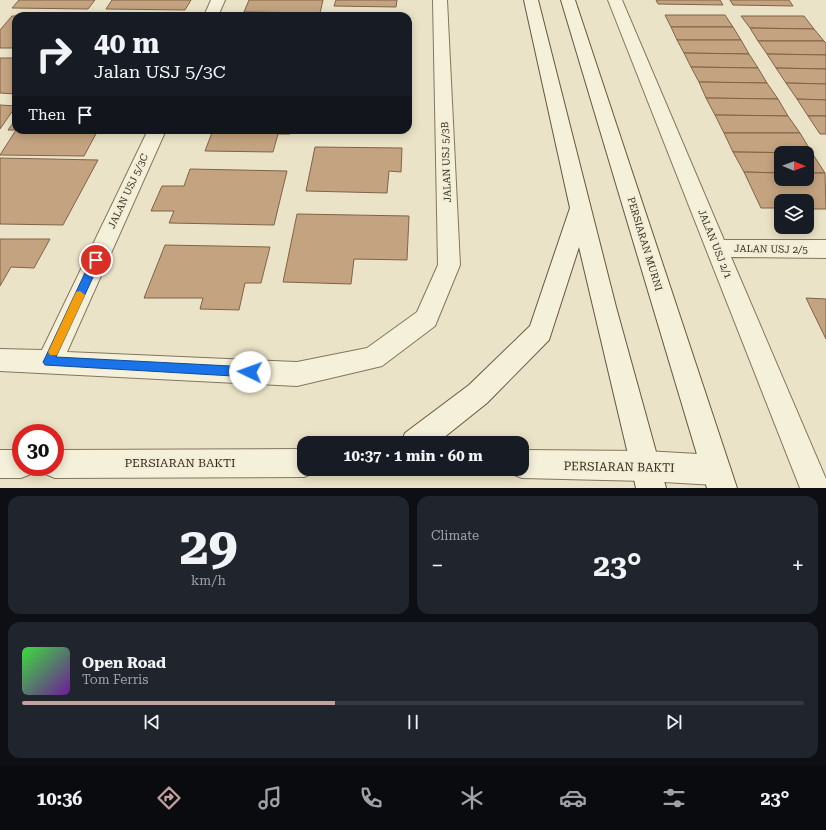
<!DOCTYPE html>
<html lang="en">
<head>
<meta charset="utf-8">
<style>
	body { margin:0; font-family:"Roboto Serif",serif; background:#20242c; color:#f1f3f6; height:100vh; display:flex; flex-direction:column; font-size:15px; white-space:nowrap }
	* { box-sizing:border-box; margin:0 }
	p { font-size:13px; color:#9ea1a6 }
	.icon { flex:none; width:22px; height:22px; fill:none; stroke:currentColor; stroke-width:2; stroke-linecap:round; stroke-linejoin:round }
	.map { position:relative; height:488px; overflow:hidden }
	.details { display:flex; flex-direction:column; gap:8px; padding:8px; background:#0d0f14; flex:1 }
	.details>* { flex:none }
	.guide { position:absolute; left:12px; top:12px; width:400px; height:122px; border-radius:12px; box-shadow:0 2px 10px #0003; background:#171b24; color:#f1f3f6; overflow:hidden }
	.needle { width:26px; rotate:91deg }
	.controls { position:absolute; left:774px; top:146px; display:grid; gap:8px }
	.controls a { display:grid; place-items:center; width:40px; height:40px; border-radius:8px; background:#171b24; box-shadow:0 2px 10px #0003; font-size:20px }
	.speed { position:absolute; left:12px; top:424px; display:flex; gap:8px; font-size:20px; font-weight:700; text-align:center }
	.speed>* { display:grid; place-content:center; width:52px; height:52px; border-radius:50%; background:#171b24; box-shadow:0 2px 10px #0003; line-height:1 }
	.speed .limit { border:6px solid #d22; background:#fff; color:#111 }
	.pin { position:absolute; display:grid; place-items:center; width:34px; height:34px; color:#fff; margin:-17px; border:2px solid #fff; border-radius:50%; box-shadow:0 1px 4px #0007 }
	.me { position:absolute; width:44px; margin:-22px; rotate:273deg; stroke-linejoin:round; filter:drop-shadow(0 0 3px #0008) }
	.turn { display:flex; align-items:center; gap:14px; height:84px; padding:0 16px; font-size:18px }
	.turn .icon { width:52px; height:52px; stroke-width:2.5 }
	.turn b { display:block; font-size:28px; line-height:34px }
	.then { display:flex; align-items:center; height:38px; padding:0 16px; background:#0003; gap:8px; font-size:15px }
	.big { font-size:30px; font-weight:700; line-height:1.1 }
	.details .tile { flex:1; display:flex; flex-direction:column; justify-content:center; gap:6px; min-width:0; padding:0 14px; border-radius:12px; background:#20242c }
	.details .dial { align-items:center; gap:0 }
	.dial b { font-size:52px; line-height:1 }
	.song { display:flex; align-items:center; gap:12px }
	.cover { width:48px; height:48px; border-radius:6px; background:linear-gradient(135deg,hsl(120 70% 55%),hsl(280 70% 35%)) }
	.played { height:4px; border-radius:2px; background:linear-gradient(90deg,#c4a19f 40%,#363941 40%) }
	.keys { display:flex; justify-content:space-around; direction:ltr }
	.heat { display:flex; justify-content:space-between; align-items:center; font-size:22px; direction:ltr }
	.details .tiles { flex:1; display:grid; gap:8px; grid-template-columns:1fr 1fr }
	.tile:last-child { grid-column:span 2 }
	.trip { position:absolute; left:297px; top:436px; width:232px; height:40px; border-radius:12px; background:#171b24; box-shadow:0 2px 10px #0003; font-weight:700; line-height:40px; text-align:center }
	.dock { display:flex; height:64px; justify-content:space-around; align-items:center; background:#090b0e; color:#9ea1a6 }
	.dock .icon { width:28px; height:28px }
	.dock .current { color:#c4a19f }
	.dock b { font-size:18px; color:#f1f3f6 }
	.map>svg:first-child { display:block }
	.building { fill:#c4a380; stroke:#806346 }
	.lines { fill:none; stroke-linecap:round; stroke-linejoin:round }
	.minor-casing { stroke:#83765e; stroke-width:2 }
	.tertiary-casing { stroke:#83765e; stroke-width:2 }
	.secondary-casing { stroke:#655741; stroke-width:2 }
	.minor { fill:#f5f0d9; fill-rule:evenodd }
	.tertiary { fill:#f5f0d9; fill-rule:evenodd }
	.secondary { fill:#f5f0d9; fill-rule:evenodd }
	.route { fill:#1a73e8; stroke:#114b97 }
	.slow { fill:#f59e0b }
	.labels { text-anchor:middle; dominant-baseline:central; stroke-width:4; stroke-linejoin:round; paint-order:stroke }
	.street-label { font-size:10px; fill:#352c20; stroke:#f2edd5 }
	.near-street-label { font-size:12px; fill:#352c20; stroke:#f2edd5 }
</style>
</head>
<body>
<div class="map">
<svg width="826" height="488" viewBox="0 0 826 488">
	<rect width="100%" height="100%" fill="#eae3c7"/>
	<g class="building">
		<path d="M 19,0 L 95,0 L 88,9 L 12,8 Z"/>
		<path d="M 112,0 L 191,0 L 185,10 L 106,9 Z"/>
		<path d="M 249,0 L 323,0 L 320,13 L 244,12 Z"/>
		<path d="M 336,0 L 397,0 L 396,7 L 334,6 Z"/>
		<path d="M 656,0 L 720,0 L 723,5 L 658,4 Z"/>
		<path d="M 730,0 L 789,0 L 793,6 L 733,5 Z"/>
		<path d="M 665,15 L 725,15 L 733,27 L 671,27 Z"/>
		<path d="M 12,16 L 16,16 L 16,48 L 0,48 L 0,30 Z"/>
		<path d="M 741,16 L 804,16 L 814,29 L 750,28 Z"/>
		<path d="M 671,27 L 733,27 L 741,40 L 677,40 Z"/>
		<path d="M 750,28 L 814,29 L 824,41 L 758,41 Z"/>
		<path d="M 677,40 L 741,40 L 749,54 L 684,53 Z"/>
		<path d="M 758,41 L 824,41 L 826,43 L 826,55 L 767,54 Z"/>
		<path d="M 684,53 L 749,54 L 758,68 L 691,67 Z"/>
		<path d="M 767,54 L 826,55 L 826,69 L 776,68 Z"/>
		<path d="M 0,58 L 16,58 L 16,94 L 0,93 Z"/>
		<path d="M 691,67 L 758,68 L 767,83 L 699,82 Z"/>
		<path d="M 776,68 L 826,69 L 826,84 L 786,83 Z"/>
		<path d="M 699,82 L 767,83 L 778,99 L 706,98 Z"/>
		<path d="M 786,83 L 826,84 L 826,100 L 797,99 Z"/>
		<path d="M 706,98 L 778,99 L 788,116 L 715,115 Z"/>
		<path d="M 797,99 L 826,100 L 826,116 L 808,116 Z"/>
		<path d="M 0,105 L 16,106 L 0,129 Z"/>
		<path d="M 715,115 L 788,116 L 800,133 L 724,133 Z"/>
		<path d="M 808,116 L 826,116 L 826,134 L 820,134 Z"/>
		<path d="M 16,119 L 16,130 L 123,130 L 122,133 L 97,132 L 84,156 L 0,155 L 16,130 L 8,130 Z"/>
		<path d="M 213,130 L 291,130 L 290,134 L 278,134 L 273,152 L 205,151 Z"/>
		<path d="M 724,133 L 800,133 L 812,153 L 733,152 Z"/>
		<path d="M 315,147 L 402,148 L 401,172 L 389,171 L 387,193 L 306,191 Z"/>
		<path d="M 733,152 L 812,153 L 825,173 L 807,173 L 807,153 L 781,153 L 781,173 L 744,172 Z"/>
		<path d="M 0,158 L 98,160 L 63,225 L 0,224 Z"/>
		<path d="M 190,169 L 287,171 L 274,225 L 169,223 L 174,211 L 151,211 L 162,186 L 184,186 Z"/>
		<path d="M 744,172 L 781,173 L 781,179 L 807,179 L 807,173 L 825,173 L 826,209 L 807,209 L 807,201 L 781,201 L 781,208 L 761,208 Z"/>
		<path d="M 297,214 L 409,216 L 407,260 L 354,259 L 351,284 L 283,282 Z"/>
		<path d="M 0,239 L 50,239 L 34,268 L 11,267 L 0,286 Z"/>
		<path d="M 165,245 L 270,247 L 261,283 L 245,283 L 239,310 L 200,309 L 203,298 L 144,298 Z"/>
		<path d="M 806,298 L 826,299 L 826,339 Z"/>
	</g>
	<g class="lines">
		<defs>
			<g id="minor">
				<path d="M 211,0 L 225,0 L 218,16 L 204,16 Z"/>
				<path d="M 433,0 L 447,0 L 460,265 L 435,326 L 382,366 L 297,386 L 0,371 L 0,349 L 42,350 L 148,130 L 166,130 L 67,352 L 297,362 L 367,348 L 417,312 L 438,265 Z"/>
				<path d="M 608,0 L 622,0 L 724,240 L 826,240 L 826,258 L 731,257 L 826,479 L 826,488 L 800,488 Z"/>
			</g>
			<g id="tertiary">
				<path d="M 304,449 L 304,469 L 316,469 L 314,473 L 304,477 L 55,478 L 45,474 L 42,467 L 55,467 L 55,450 Z"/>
				<path d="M 0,450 L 21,450 L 21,467 L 34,467 L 31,474 L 21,478 L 0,478 Z"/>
				<path d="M 522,450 L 645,451 L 716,455 L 726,460 L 731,470 L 726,480 L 716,485 L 645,481 L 522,478 L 512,474 L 510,469 L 522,469 Z"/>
			</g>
			<g id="secondary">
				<path d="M 524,0 L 538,0 L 616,307 L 666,488 L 636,488 L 579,247 L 549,340 L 487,403 L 437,443 L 401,443 L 405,433 L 469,385 L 530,326 L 570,208 Z"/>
				<path d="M 561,0 L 575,0 L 737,488 L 707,488 Z"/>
			</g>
		</defs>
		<use href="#minor" class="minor-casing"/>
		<use href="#tertiary" class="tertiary-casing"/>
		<use href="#secondary" class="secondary-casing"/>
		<use href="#minor" class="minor"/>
		<use href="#tertiary" class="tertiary"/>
		<use href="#secondary" class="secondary"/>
	</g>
	<path class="route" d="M 96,257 L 101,260 L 56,357 L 250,367 L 254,368 L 256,372 L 254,375 L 250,377 L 45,365 L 43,362 L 45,358 L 91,260 Z"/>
	<path class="slow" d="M 80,291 L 85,295 L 57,355 L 50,355 L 48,352 L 50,348 L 76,292 Z"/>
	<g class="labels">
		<g class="street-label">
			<text transform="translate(446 162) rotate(-92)">JALAN USJ 5/3B</text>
			<text transform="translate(128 191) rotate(-65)">JALAN USJ 5/3C</text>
			<text transform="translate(645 244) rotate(73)">PERSIARAN MURNI</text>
			<text transform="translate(715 244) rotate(68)">JALAN USJ 2/1</text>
			<text transform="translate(771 249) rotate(1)">JALAN USJ 2/5</text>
		</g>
		<g class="near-street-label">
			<text x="180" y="463">PERSIARAN BAKTI</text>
			<text transform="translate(619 467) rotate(1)">PERSIARAN BAKTI</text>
		</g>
	</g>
</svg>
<div class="controls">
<a><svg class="needle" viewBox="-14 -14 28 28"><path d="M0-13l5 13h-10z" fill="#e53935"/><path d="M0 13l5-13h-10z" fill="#9ea1a6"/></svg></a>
<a><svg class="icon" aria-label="layers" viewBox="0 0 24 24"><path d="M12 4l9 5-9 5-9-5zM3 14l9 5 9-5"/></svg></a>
</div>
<div class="speed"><div class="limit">30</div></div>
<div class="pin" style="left:96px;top:260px;background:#d93025"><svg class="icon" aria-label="arrive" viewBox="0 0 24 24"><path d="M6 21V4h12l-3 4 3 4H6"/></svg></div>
<svg class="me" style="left:250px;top:372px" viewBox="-20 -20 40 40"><circle r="19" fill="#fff"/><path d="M0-13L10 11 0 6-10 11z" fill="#1a73e8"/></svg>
<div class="trip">10:37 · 1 min · 60 m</div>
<div class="guide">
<div class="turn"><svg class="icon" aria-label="right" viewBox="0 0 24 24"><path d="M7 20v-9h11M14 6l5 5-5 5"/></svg><div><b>40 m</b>Jalan USJ 5/3C</div></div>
<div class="then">Then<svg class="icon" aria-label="arrive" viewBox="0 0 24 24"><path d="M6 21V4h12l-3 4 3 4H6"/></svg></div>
</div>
</div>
<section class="details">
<div class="tiles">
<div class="tile dial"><b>29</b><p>km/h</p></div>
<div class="tile"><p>Climate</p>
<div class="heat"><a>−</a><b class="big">23°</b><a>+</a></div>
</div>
<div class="tile">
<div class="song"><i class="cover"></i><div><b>Open Road</b><p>Tom Ferris</p></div></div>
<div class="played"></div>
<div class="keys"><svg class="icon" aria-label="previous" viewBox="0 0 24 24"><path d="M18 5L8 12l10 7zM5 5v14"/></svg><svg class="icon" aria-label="pause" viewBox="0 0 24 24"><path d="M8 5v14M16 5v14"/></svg><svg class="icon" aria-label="next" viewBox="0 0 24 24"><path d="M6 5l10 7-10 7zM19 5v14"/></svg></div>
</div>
</div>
</section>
<nav class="dock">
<b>10:36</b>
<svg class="icon current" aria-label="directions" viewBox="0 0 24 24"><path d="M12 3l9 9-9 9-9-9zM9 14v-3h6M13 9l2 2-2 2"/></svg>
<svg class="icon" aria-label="music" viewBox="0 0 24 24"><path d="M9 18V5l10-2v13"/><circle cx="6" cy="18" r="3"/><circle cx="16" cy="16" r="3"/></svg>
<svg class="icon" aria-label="phone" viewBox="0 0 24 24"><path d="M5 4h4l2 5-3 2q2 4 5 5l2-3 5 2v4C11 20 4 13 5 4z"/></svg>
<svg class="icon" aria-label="climate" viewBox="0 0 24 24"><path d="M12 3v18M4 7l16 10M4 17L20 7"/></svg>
<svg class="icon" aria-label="car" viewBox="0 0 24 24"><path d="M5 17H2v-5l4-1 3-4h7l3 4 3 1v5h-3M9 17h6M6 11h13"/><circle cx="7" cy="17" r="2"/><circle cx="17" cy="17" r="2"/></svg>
<svg class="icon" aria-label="filters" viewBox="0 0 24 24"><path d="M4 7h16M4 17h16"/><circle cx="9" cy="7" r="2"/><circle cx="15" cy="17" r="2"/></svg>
<b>23°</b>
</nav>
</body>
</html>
